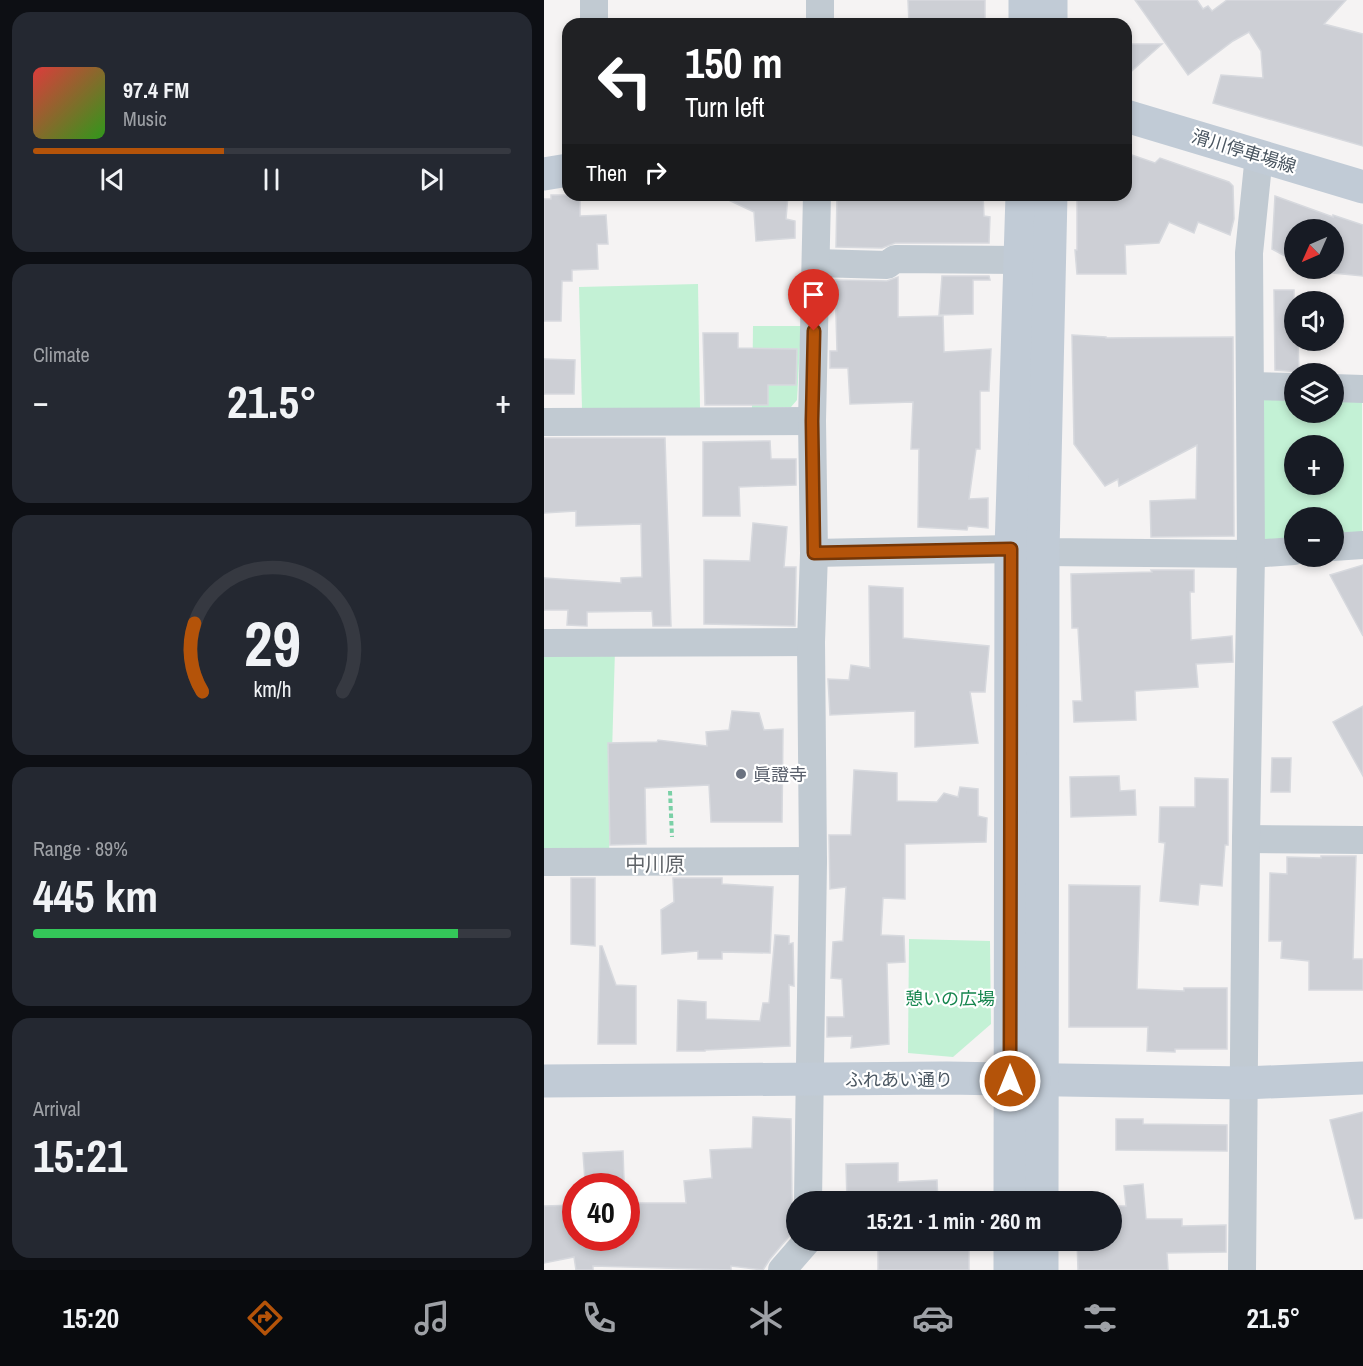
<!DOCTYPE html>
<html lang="en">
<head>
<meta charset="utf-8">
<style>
	body { margin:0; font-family:"Archivo Narrow","Noto Sans JP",sans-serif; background:#242831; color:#f1f3f6; height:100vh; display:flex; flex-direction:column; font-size:22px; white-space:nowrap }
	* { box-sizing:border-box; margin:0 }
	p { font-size:20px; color:#9ea1a6 }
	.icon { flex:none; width:33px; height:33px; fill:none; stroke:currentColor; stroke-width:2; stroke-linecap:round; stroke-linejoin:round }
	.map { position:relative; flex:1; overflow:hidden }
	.details { display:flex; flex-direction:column; gap:12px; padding:12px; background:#0d0f14; width:544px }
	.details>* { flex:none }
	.hud { position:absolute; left:18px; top:18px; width:570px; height:183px; border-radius:18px; box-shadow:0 3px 9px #0003; background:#202124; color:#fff; overflow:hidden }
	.needle { width:39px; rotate:225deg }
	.controls { position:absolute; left:740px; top:219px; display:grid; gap:12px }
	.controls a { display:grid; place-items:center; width:60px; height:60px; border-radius:50%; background:#171b24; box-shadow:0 3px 9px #0003; font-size:30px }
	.speed { position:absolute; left:18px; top:1173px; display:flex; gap:12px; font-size:30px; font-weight:700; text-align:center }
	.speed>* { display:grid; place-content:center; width:78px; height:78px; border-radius:50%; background:#171b24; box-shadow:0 3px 9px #0003; line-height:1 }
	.speed .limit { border:9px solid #d22; background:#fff; color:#111 }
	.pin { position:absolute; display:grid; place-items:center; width:51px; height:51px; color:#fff; margin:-62px -26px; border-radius:50% 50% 50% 0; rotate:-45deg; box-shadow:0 0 6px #0007 }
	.pin .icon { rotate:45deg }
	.me { position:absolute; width:66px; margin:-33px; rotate:0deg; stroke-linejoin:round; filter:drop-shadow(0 0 4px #0008) }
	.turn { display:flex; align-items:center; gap:21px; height:126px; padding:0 24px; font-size:27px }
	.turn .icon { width:78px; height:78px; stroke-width:2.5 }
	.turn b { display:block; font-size:42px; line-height:51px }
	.then { display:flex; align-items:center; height:57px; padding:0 24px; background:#0003; gap:12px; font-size:22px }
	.big { font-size:45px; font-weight:700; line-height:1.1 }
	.details .widget { flex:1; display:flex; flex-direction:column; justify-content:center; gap:9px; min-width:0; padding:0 21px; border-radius:18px; background:#242831 }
	.details .dial { align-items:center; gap:0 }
	.dial svg { height:156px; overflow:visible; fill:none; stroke:#363941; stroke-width:7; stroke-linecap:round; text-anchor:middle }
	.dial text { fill:#f1f3f6; stroke:none }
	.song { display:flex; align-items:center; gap:18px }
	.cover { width:72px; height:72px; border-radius:9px; background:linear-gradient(135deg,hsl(0 70% 55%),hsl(110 70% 35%)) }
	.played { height:6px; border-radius:3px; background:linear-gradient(90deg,#b45309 40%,#363941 40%) }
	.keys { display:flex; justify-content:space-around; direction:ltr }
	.heat { display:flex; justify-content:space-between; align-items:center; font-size:33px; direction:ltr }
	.charge { height:9px; border-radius:4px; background:linear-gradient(90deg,#34c759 89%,#363941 0) }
	.trip { position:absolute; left:242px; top:1191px; width:336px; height:60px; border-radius:30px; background:#171b24; box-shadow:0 3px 9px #0003; font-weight:700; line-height:60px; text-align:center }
	.tab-bar { display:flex; height:96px; justify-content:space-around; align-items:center; background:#090b0e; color:#9ea1a6 }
	.tab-bar .icon { width:42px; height:42px }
	.tab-bar .current { color:#b45309 }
	.tab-bar b { font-size:27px; color:#f1f3f6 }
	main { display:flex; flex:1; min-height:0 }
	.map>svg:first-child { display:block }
	.green { fill:#c3f1d5; fill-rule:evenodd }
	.building { fill:#cdcfd5; stroke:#d7d9de; stroke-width:1.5 }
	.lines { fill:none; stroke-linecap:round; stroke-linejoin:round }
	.path { stroke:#7ad0a6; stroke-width:4; stroke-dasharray:4.5 3; stroke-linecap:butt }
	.street { stroke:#c1cad2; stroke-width:28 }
	.secondary { stroke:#c1cbd6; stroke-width:33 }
	.route-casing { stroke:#753606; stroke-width:15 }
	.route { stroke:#b45309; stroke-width:10 }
	.worship-dot { fill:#6b7280; stroke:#fff; stroke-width:2 }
	.labels { text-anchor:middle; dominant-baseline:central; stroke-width:4.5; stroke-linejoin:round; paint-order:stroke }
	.street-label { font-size:18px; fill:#4a5661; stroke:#fff }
	.worship-label { font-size:18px; fill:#5b616d; stroke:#fff; text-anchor:start }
	.park-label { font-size:18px; fill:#17864f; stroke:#fff }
	.neighbourhood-label { font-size:20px; fill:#5f6368; stroke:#fff }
</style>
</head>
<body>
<main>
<section class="details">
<div class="widget">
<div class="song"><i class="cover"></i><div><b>97.4 FM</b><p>Music</p></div></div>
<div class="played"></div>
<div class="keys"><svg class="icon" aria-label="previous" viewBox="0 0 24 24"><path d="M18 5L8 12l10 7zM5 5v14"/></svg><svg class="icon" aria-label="pause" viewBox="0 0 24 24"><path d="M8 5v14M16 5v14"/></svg><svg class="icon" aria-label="next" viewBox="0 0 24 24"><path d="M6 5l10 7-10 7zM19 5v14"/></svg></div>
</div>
<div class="widget"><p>Climate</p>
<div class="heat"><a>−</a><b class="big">21.5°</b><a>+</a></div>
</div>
<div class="widget dial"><svg viewBox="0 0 100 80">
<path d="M14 69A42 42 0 1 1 86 69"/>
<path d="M14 69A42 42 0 0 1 10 34" stroke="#b45309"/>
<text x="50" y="56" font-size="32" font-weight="700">29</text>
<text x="50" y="72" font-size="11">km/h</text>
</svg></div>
<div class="widget"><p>Range · 89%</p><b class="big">445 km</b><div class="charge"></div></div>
<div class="widget"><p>Arrival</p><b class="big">15:21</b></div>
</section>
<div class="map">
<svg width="819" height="1270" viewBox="0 0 819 1270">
	<rect width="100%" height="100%" fill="#f5f3f3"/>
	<g class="green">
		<path d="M 154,284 L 156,408 L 38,409 L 35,287 Z"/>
		<path d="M 209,326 L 257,326 L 253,400 L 247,407 L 208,408 Z"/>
		<path d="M 706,391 L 750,391 L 750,412 L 789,412 L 789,392 L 818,392 L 818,545 L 789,547 L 789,518 L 750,518 L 750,551 L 707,554 ZM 750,446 L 789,446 L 789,484 L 750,484 Z"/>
		<path d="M 0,650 L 71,650 L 65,855 L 0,854 Z"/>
		<path d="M 365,939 L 446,941 L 447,1024 L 409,1057 L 364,1053 Z"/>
	</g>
	<g class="building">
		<path d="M 364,0 L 441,0 L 441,24 L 365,24 Z"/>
		<path d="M 591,0 L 653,0 L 659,9 L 664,6 L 668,11 L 683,0 L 802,0 L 780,24 L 819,34 L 819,146 L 669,103 L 677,75 L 719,78 L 717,51 L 705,32 L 689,41 L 644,75 Z"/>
		<path d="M 582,44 L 618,44 L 582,76 Z"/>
		<path d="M 582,153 L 611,163 L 616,158 L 685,182 L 689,186 L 690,219 L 686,235 L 654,222 L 650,233 L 625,222 L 615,243 L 581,245 L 582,274 L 533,274 L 531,250 L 533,250 L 533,195 L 582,195 Z"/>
		<path d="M 7,195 L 36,195 L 36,216 L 62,215 L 64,244 L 53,244 L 54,269 L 28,270 L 28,281 L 18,281 L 17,321 L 0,321 L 0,199 L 7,199 Z"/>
		<path d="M 174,195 L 244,195 L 242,219 L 251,221 L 251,238 L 212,241 L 210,212 Z"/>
		<path d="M 293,195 L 439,195 L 440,216 L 446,217 L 445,243 L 351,243 L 338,248 L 292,247 Z"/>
		<path d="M 731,196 L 789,217 L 789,215 L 819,225 L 819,276 L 789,273 L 789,230 L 750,230 L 750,261 L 728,249 Z"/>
		<path d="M 398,276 L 445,276 L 446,280 L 429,280 L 429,314 L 395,315 Z"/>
		<path d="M 354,277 L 354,317 L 399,316 L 400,352 L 447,349 L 445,391 L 436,391 L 436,449 L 432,449 L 425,499 L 444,498 L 444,528 L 424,526 L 423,530 L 374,527 L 375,449 L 367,449 L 369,402 L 306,404 L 304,368 L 286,368 L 286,351 L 293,351 L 291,280 L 343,281 Z"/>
		<path d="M 730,290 L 750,290 L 750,340 L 754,340 L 755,372 L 731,370 Z"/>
		<path d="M 159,333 L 194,333 L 194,348 L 253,349 L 252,385 L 224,385 L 224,405 L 161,405 Z"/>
		<path d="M 528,335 L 562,337 L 562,338 L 689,337 L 690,536 L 607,537 L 606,501 L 652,499 L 653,445 L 575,486 L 574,479 L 561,486 L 530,444 Z"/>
		<path d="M 0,359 L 31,360 L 30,394 L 0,394 Z"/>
		<path d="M 0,438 L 121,438 L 127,626 L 109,626 L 108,611 L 43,612 L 43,626 L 23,625 L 24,610 L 0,610 L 0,578 L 77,583 L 77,578 L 98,577 L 97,524 L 32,526 L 32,511 L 0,513 Z"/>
		<path d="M 226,441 L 227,459 L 252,459 L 252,485 L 195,487 L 196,516 L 159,516 L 159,442 Z"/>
		<path d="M 209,523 L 243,527 L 240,567 L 252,567 L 251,626 L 160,624 L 160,560 L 206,561 Z"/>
		<path d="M 819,565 L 819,636 L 786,575 Z"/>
		<path d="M 607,570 L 650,570 L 650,592 L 646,592 L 647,640 L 688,636 L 689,662 L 652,664 L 654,687 L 591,691 L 592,720 L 530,722 L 529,701 L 538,701 L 534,628 L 528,628 L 527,574 L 608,572 Z"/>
		<path d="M 325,586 L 359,588 L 359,638 L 445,646 L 441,692 L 426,692 L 434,743 L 371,747 L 371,711 L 286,715 L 284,679 L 305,680 L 307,665 L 326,668 Z"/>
		<path d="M 819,706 L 819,776 L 789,722 Z"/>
		<path d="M 188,711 L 215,713 L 220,730 L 239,729 L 238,822 L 167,822 L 165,785 L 101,788 L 102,844 L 66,845 L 64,743 L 113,742 L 114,740 L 163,746 L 162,732 L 185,730 Z"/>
		<path d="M 728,758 L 747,758 L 746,792 L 727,792 Z"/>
		<path d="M 310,770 L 353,773 L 353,801 L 393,802 L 400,793 L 414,797 L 416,787 L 434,789 L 434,816 L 443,818 L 442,842 L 361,844 L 361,899 L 339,898 L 337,935 L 360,936 L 361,962 L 343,963 L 345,1044 L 307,1048 L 308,1036 L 283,1037 L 283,1017 L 300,1017 L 298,979 L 287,978 L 289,942 L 299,941 L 302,887 L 286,889 L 285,835 L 307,835 Z"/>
		<path d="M 575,776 L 576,791 L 591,790 L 592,815 L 527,817 L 526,777 Z"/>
		<path d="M 651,778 L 684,779 L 684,845 L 681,845 L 678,886 L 656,884 L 654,905 L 616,901 L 621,843 L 615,842 L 616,807 L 651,807 Z"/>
		<path d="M 777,856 L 812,856 L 809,959 L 819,959 L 819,990 L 765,990 L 765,961 L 737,958 L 738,941 L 725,941 L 726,873 L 743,874 L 743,857 L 777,858 Z"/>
		<path d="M 27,878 L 51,878 L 51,946 L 27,944 Z"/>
		<path d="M 129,878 L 178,878 L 178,884 L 229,887 L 226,953 L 178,952 L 178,959 L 154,959 L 154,951 L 118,954 L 117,910 L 130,902 Z"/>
		<path d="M 525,885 L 596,886 L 593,989 L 640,991 L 640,988 L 683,988 L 683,1049 L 631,1049 L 631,1052 L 603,1051 L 604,1027 L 525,1027 Z"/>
		<path d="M 231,935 L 245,936 L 245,944 L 249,943 L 250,986 L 245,985 L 246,1046 L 161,1050 L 161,1051 L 133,1051 L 134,1000 L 162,1002 L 162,1019 L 216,1021 L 219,1003 L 225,1003 Z"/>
		<path d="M 56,946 L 58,946 L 72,985 L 92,986 L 92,1044 L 54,1044 Z"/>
		<path d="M 819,1112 L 819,1218 L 811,1219 L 786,1120 Z"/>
		<path d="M 209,1117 L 247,1119 L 248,1202 L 250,1220 L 247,1220 L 248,1233 L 226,1259 L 219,1270 L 187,1266 L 187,1270 L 49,1266 L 49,1270 L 32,1270 L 30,1257 L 0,1263 L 0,1206 L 32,1205 L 32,1238 L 82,1238 L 82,1203 L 142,1203 L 140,1181 L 168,1178 L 166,1150 L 208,1148 Z"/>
		<path d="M 572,1119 L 599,1119 L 599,1124 L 683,1125 L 683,1151 L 572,1150 Z"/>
		<path d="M 79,1151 L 80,1180 L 41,1181 L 39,1153 Z"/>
		<path d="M 354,1163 L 354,1182 L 393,1180 L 394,1202 L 303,1202 L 302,1164 Z"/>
		<path d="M 599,1184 L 602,1219 L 638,1219 L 638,1226 L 682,1225 L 682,1252 L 623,1253 L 624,1270 L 534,1270 L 533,1240 L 567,1240 L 567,1206 L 582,1206 L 580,1186 Z"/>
		<rect x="334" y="1240" width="91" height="30"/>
	</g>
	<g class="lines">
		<path class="path" d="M 126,791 L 128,837"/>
		<g class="street">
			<path d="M 50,24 L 50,0"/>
			<path d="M 276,24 L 276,0"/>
			<path d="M 272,263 L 343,265 L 351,259 L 475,260"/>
			<path d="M 706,386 L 750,387"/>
			<path d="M 789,388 L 819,389"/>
			<path d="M 0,422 L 268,421"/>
			<path d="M 789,547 L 819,545"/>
			<path d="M 270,553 L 467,549 L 499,552 L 707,554 L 750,551"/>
			<path d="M 0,643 L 267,642"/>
			<path d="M 702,839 L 819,840"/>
			<path d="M 0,862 L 269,861"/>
			<path d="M 264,1202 L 269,861 L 267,642 L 270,553 L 268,421 L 273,195"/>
			<path d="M 238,1270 L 264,1240"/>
			<path d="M 698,1270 L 702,839 L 707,554 L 705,253 L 715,155"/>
		</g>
		<g class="secondary">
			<path d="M 481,0 L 481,24"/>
			<path d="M 507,0 L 507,24"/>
			<path d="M 582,116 L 819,187"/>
			<path d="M 0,174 L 24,170"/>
			<path d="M 0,1081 L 403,1078 L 700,1083 L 819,1078"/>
			<path d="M 466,1202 L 467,549 L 478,195"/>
			<path d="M 498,1202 L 499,552 L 507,195"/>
			<path d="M 466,1270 L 466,1240"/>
			<path d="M 498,1270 L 498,1240"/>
		</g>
	</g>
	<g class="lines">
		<defs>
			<path id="route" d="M 270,331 L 268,421 L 270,553 L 467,549 L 466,1081"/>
		</defs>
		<use href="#route" class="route-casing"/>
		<use href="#route" class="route"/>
	</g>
	<circle class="worship-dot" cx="197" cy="774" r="6"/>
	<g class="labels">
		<g class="street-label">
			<text transform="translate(700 151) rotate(17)">滑川停車場線</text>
			<text x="355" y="1079">ふれあい通り</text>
		</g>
		<g class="worship-label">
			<text x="209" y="774">眞證寺</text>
		</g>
		<g class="park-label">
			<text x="406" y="998">憩いの広場</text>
		</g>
		<g class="neighbourhood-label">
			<text x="111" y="863">中川原</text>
		</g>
	</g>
</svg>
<div class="controls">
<a><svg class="needle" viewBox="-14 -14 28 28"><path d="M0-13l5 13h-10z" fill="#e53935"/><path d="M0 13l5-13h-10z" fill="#9ea1a6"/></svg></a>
<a><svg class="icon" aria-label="sound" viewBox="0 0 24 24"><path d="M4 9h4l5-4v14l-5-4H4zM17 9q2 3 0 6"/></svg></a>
<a><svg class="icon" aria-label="layers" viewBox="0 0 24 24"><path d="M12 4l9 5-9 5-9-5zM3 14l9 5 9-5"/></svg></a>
<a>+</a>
<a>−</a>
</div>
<div class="speed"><div class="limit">40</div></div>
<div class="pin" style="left:270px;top:331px;background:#d93025"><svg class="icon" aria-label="arrive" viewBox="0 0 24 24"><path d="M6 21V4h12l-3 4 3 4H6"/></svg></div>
<svg class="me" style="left:466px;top:1081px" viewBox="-20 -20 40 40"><circle r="17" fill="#b45309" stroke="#fff" stroke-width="3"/><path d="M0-11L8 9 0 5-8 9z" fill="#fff"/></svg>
<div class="trip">15:21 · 1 min · 260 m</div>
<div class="hud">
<div class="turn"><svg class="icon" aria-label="left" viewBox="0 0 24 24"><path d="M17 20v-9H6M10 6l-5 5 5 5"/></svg><div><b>150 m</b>Turn left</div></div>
<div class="then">Then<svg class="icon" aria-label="right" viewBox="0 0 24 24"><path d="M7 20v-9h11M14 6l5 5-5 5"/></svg></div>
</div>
</div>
</main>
<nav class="tab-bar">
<b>15:20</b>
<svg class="icon current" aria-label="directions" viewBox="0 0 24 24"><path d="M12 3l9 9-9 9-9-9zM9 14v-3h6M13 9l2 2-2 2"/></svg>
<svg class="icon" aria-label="music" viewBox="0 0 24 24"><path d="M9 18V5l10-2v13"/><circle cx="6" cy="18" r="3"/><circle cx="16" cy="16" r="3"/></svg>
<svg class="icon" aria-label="phone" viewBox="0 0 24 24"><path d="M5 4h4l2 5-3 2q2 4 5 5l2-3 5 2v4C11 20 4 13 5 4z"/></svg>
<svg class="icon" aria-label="climate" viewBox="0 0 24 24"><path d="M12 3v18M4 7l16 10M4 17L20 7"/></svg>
<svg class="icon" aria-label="car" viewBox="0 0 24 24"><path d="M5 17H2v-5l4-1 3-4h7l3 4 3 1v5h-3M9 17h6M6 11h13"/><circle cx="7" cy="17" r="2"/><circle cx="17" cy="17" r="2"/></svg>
<svg class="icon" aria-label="filters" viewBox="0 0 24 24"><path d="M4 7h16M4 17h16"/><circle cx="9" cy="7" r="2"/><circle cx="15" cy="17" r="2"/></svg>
<b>21.5°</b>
</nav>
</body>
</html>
